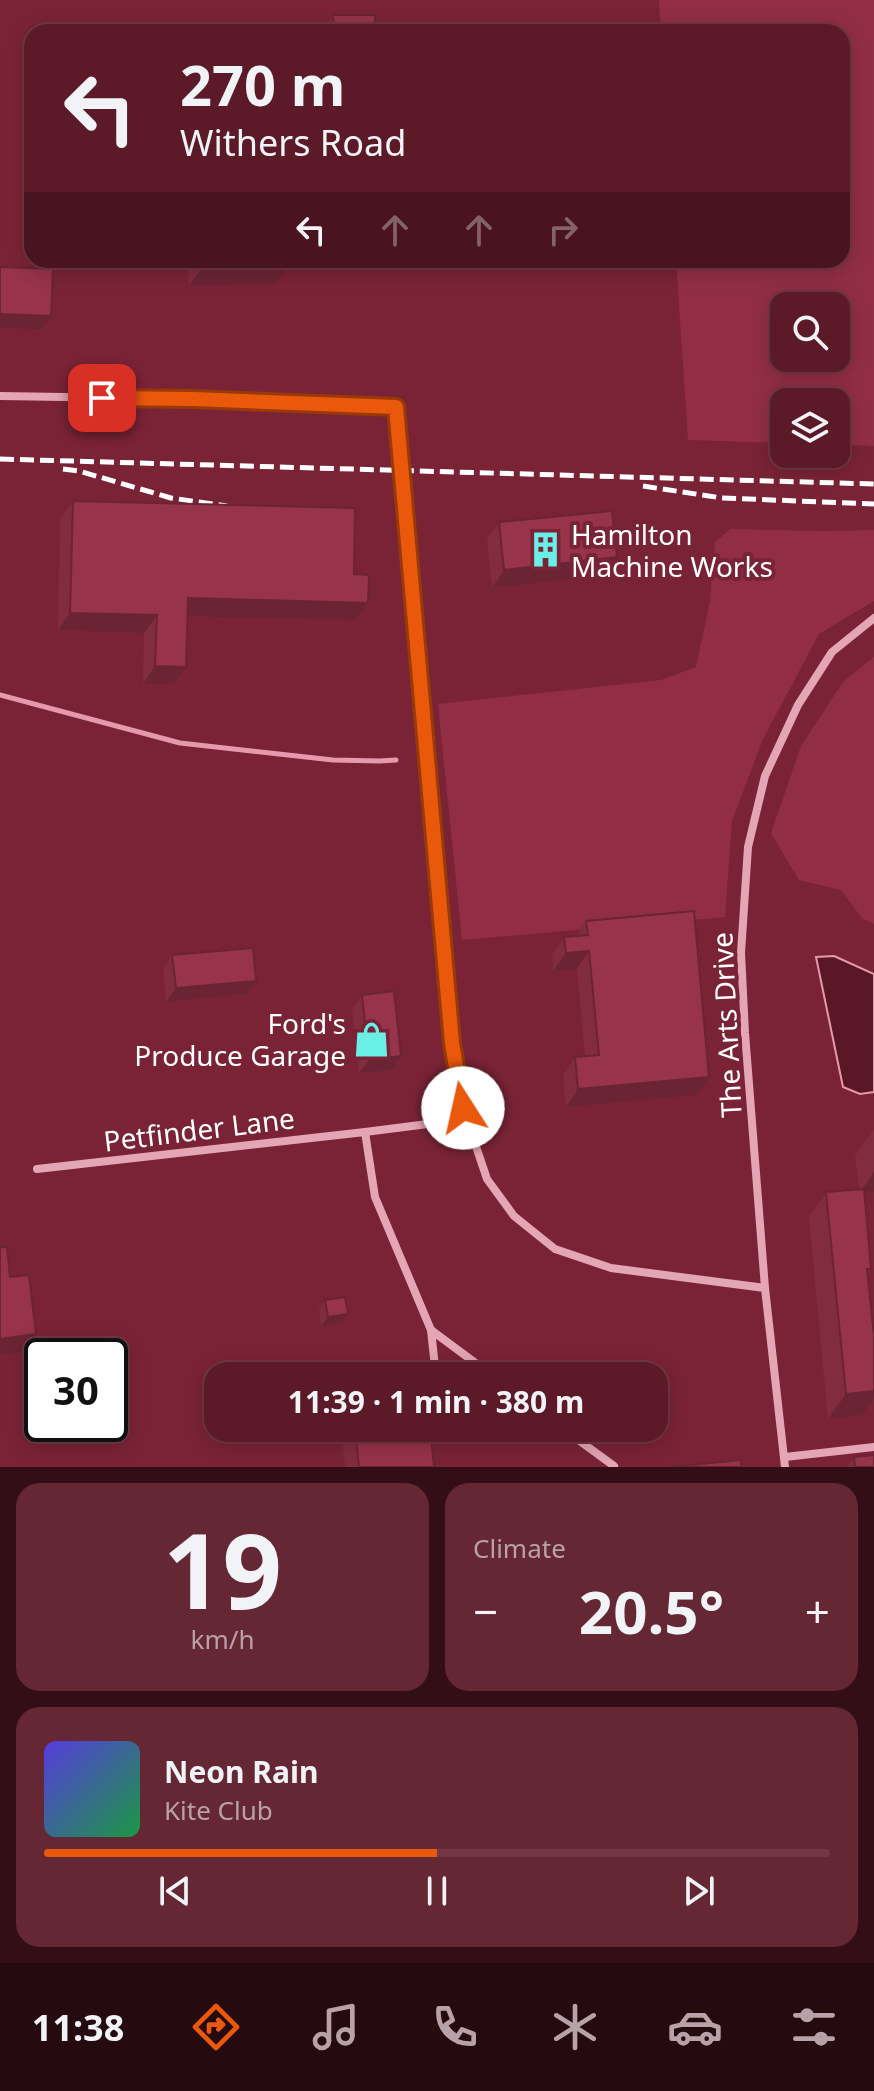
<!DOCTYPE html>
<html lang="en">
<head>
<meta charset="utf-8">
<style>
	body { margin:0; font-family:"Noto Sans",sans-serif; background:#652734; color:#f1f3f6; height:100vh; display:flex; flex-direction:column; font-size:30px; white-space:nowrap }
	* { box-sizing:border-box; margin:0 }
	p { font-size:26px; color:#b8a1a8 }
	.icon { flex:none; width:44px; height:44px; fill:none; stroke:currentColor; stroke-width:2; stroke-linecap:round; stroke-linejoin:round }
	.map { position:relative; height:1467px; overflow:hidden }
	.drawer { display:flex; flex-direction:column; gap:16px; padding:16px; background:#330e16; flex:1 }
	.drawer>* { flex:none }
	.top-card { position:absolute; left:24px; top:24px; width:826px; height:244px; border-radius:24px; box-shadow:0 4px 20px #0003,0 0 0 2px #713845; background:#5c1a28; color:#f1f3f6; overflow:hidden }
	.buttons { position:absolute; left:770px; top:292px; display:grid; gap:16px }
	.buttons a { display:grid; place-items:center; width:80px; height:80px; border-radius:16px; background:#5c1a28; box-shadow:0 4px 20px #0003,0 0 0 2px #713845; font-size:40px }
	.speed { position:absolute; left:24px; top:1338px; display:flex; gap:16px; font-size:40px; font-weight:700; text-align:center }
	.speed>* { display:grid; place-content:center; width:104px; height:104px; border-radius:50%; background:#5c1a28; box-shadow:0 4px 20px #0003,0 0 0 2px #713845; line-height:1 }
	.speed .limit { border:4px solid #111; border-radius:12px; background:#fff; color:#111 }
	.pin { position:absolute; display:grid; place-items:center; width:68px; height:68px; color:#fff; margin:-34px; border-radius:16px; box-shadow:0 4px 12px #0006 }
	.me { position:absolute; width:88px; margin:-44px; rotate:350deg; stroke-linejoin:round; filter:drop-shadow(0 0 6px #0008) }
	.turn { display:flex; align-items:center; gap:28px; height:168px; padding:0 24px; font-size:36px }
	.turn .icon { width:104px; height:104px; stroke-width:2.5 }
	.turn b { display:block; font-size:56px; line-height:68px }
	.lanes { display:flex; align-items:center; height:76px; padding:0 24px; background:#0003; justify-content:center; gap:40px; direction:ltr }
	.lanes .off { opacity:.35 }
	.big { font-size:60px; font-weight:700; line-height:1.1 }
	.drawer .widget { flex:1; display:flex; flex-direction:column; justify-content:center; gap:12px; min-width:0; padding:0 28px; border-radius:24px; background:#652734 }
	.drawer .dial { align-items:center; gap:0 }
	.dial b { font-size:104px; line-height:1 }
	.song { display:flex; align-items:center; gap:24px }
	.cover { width:96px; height:96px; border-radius:12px; background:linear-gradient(135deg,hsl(250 70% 55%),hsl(140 70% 35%)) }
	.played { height:8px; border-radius:4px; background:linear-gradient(90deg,#ea580c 50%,#713845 50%) }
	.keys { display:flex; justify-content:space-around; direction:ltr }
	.heat { display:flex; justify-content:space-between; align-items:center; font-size:44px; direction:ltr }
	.drawer .tiles { flex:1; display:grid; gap:16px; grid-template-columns:1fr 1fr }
	.widget:last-child { grid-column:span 2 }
	.trip { position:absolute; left:204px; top:1362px; width:464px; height:80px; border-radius:24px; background:#5c1a28; box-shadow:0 4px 20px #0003,0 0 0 2px #713845; font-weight:700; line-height:80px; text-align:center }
	.tab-bar { display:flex; height:128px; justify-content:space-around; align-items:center; background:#250a10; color:#b8a1a8 }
	.tab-bar .icon { width:56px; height:56px }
	.tab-bar .selected { color:#ea580c }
	.tab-bar b { font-size:36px; color:#f1f3f6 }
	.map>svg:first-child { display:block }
	.green { fill:#912e45; fill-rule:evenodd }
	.water { fill:#5a1826; stroke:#e599ac; stroke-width:2 }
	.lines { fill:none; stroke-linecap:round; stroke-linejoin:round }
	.stream { stroke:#e599ac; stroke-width:5 }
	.minor { stroke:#e4a5b4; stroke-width:8 }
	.rail { stroke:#fff; stroke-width:5; stroke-dasharray:14 6; stroke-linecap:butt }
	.wall { fill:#822c40 }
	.shaded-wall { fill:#6a2434 }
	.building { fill:#97334a; stroke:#6a2434; stroke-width:2 }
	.route-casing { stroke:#983908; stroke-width:20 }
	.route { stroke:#ea580c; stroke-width:14 }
	.labels { text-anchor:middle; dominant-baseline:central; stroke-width:8; stroke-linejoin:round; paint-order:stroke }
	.poi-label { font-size:28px; fill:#fff; stroke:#7a2336; text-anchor:start }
	.street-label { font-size:28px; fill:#fff; stroke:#7a2336 }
</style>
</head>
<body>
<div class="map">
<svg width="874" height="1467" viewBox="0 0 874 1467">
	<rect width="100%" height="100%" fill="#7a2336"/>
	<g class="green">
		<path d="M 659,0 L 874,0 L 874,446 L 836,444 L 836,402 L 784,402 L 784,443 L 688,440 L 676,260 L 842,260 L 842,32 L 661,32 ZM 784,306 L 836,306 L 836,358 L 784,358 Z"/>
		<path d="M 731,529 L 824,531 L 874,530 L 874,601 L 819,634 L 763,739 L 732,821 L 725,917 L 462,940 L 438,704 L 661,680 L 696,667 L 710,601 L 715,542 Z"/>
		<path d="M 874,657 L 874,924 L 862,918 L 841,890 L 799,880 L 771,833 L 801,746 L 843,682 Z"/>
	</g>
	<path class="water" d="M 834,956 L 874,974 L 874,1092 L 860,1094 L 843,1087 L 816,957 Z"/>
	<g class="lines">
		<path class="stream" d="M 0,695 L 180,743 L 333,760 L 380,761 L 396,760"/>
		<g class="minor">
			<path d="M 0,396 L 193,399 L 396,407 L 452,1043 L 463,1108 L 487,1179 L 514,1216 L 555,1249 L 611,1268 L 765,1288"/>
			<path d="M 37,1169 L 365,1132"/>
			<path d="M 431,1330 L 493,1376"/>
			<path d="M 436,1376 L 431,1330 L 375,1197 L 365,1132 L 467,1119"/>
			<path d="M 440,1428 L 441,1435"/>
			<path d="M 562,1428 L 614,1466"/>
			<path d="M 785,1457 L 874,1447"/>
			<path d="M 785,1467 L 765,1288 L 745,1033 L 741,953 L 748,847 L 765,776 L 798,705 L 832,652 L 874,618"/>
		</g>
		<g class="rail">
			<path d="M 0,459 L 874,484"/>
			<path d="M 63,469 L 79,471 L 171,498 L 227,506"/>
			<path d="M 643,486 L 722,498 L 874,504"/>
		</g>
	</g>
	<g class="wall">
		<path d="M 333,15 L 334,32 L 322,32 Z"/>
		<path d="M 188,260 L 287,260 L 287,267 L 275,284 L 189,286 Z"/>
		<path d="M 341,260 L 435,260 L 428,269 L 342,268 Z"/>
		<path d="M 73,501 L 354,574 L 368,603 L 356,620 L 187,616 L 186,667 L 174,684 L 143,684 L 144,633 L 58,630 L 60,519 Z"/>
		<path d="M 499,522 L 605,575 L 492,588 L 487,539 Z"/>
		<path d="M 586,921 L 697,1095 L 566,1107 L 563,1075 L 575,1057 L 585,1056 L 577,969 L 553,971 L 552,955 L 564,937 L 576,936 Z"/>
		<path d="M 172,955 L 246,994 L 166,1002 L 163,969 Z"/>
		<path d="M 362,995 L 401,1056 L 392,1070 L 359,1073 L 352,1009 Z"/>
		<path d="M 874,1130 L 874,1191 L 864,1192 L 871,1269 L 868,1274 L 862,1415 L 828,1419 L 809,1217 L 826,1192 L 859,1189 L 855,1156 L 872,1131 Z"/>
		<path d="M 325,1300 L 348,1314 L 341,1323 L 321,1326 L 319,1309 Z"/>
		<path d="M 341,1428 L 430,1428 L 434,1467 L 345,1467 Z"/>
		<path d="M 854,1457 L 874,1467 L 847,1467 Z"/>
	</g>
	<g class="shaded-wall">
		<path d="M 347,260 L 435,260 L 428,269 L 342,268 Z"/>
		<path d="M 287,267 L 275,284 L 189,286 L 201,269 Z"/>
		<path d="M 0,314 L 51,316 L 42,329 L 0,328 Z"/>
		<path d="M 617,557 L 605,575 L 492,588 L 504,570 Z"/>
		<path d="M 188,598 L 368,603 L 356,620 L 175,616 Z"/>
		<path d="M 70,613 L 157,615 L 144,633 L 58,630 Z"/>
		<path d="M 155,666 L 186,667 L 174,684 L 143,684 Z"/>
		<path d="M 589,951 L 577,969 L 553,971 L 566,953 Z"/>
		<path d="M 256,981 L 246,994 L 166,1002 L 176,988 Z"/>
		<path d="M 401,1056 L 392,1070 L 359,1073 L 369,1060 Z"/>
		<path d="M 709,1077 L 697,1095 L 566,1107 L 578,1089 Z"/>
		<path d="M 874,1172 L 874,1191 L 860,1193 Z"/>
		<path d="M 348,1314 L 341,1323 L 321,1326 L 328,1317 Z"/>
		<path d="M 36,1334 L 24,1352 L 0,1355 L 0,1339 Z"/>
		<path d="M 874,1391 L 874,1398 L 862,1415 L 828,1419 L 846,1394 Z"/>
	</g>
	<g class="building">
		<path d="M 333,15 L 375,15 L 375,32 L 334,32 Z"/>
		<path d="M 200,260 L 287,260 L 287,267 L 201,269 Z"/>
		<path d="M 0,267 L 53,269 L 51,316 L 0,314 Z"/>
		<path d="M 73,501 L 355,508 L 354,574 L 369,575 L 368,603 L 188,598 L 186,667 L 155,666 L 157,615 L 70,613 Z"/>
		<path d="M 612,511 L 617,557 L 504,570 L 499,522 Z"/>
		<path d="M 694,911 L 709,1077 L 578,1089 L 575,1057 L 599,1055 L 589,951 L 566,953 L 564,937 L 588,935 L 586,921 Z"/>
		<path d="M 253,948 L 256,981 L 176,988 L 172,955 Z"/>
		<path d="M 394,991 L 401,1056 L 369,1060 L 362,995 Z"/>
		<path d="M 864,1189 L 871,1269 L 867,1269 L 874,1336 L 874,1391 L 846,1394 L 826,1192 Z"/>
		<path d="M 0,1247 L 7,1247 L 10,1277 L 29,1275 L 36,1334 L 0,1339 Z"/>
		<path d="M 345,1297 L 348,1314 L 328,1317 L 325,1300 Z"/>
		<path d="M 355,1428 L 430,1428 L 434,1467 L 359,1467 Z"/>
		<path d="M 874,1455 L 874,1467 L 855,1467 L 854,1457 Z"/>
		<path d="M 741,1460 L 741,1467 L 671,1467 Z"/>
	</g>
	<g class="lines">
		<defs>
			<path id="route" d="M 102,398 L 193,399 L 396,407 L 452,1043 L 463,1108"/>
		</defs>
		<use href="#route" class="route-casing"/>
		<use href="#route" class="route"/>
	</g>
	<defs>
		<symbol id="building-bare" viewBox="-9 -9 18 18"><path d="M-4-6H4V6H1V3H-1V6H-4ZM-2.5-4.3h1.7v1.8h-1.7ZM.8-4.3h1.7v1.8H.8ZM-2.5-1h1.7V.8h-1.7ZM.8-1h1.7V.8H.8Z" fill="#69efe6" stroke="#7a2336" stroke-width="2.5" paint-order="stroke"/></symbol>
		<symbol id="shop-bare" viewBox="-9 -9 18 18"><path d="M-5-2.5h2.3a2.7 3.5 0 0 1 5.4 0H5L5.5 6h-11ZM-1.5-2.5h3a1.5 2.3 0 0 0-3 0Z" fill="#69efe6" stroke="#7a2336" stroke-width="2.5" paint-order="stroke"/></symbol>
	</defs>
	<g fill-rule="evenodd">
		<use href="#building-bare" x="520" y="524" width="51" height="51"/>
		<use href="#shop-bare" x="346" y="1014" width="51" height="51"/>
	</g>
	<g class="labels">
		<g class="poi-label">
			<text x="571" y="534">Hamilton<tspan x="571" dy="32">Machine Works</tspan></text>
			<text x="346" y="1023" text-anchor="end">Ford's<tspan x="346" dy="32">Produce Garage</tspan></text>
		</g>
		<g class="street-label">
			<text transform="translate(726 1025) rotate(-93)">The Arts Drive</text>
			<text transform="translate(199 1129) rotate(-7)">Petfinder Lane</text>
		</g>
	</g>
</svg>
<div class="buttons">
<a><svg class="icon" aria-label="search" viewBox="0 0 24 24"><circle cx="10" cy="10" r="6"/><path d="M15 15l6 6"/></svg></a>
<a><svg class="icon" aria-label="layers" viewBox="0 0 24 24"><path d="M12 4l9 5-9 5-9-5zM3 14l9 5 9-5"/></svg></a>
</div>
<div class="speed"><div class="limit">30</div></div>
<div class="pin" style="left:102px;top:398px;background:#d93025"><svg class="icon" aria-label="arrive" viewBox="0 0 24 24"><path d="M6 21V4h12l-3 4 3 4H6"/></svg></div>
<svg class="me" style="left:463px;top:1108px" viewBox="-20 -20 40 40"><circle r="19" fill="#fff"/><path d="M0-13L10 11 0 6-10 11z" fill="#ea580c"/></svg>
<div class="trip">11:39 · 1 min · 380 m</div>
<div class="top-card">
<div class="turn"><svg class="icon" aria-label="left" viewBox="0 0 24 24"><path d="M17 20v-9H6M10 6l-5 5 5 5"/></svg><div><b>270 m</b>Withers Road</div></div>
<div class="lanes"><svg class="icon" aria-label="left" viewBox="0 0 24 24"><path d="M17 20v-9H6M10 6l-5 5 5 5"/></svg><svg class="icon off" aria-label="ahead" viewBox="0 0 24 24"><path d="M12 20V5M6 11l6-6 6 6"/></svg><svg class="icon off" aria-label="ahead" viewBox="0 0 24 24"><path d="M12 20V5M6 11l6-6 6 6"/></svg><svg class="icon off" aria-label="right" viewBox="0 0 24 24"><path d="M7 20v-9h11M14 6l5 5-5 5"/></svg></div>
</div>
</div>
<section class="drawer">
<div class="tiles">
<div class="widget dial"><b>19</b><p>km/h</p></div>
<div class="widget"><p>Climate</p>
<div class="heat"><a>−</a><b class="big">20.5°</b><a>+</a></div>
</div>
<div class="widget">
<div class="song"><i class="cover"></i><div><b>Neon Rain</b><p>Kite Club</p></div></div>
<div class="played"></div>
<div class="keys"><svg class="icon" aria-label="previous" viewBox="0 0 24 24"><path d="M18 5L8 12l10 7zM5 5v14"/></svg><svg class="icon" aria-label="pause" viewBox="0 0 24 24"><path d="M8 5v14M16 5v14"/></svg><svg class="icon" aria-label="next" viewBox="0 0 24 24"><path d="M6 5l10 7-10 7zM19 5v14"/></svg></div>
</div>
</div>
</section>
<nav class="tab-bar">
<b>11:38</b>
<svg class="icon selected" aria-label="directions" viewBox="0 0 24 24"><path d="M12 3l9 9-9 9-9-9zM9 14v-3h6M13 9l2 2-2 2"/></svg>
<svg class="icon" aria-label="music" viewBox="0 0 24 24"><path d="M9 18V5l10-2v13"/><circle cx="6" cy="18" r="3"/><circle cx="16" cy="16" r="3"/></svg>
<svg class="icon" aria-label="phone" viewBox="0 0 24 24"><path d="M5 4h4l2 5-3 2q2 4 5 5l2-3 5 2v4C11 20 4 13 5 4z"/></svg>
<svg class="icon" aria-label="climate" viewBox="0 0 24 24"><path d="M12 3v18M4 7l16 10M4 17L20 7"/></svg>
<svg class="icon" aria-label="car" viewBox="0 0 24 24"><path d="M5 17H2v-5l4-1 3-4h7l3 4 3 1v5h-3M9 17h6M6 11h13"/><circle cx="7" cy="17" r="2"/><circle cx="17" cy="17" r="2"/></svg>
<svg class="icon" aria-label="filters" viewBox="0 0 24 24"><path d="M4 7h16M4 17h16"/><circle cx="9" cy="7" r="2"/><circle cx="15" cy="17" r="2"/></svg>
</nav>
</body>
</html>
